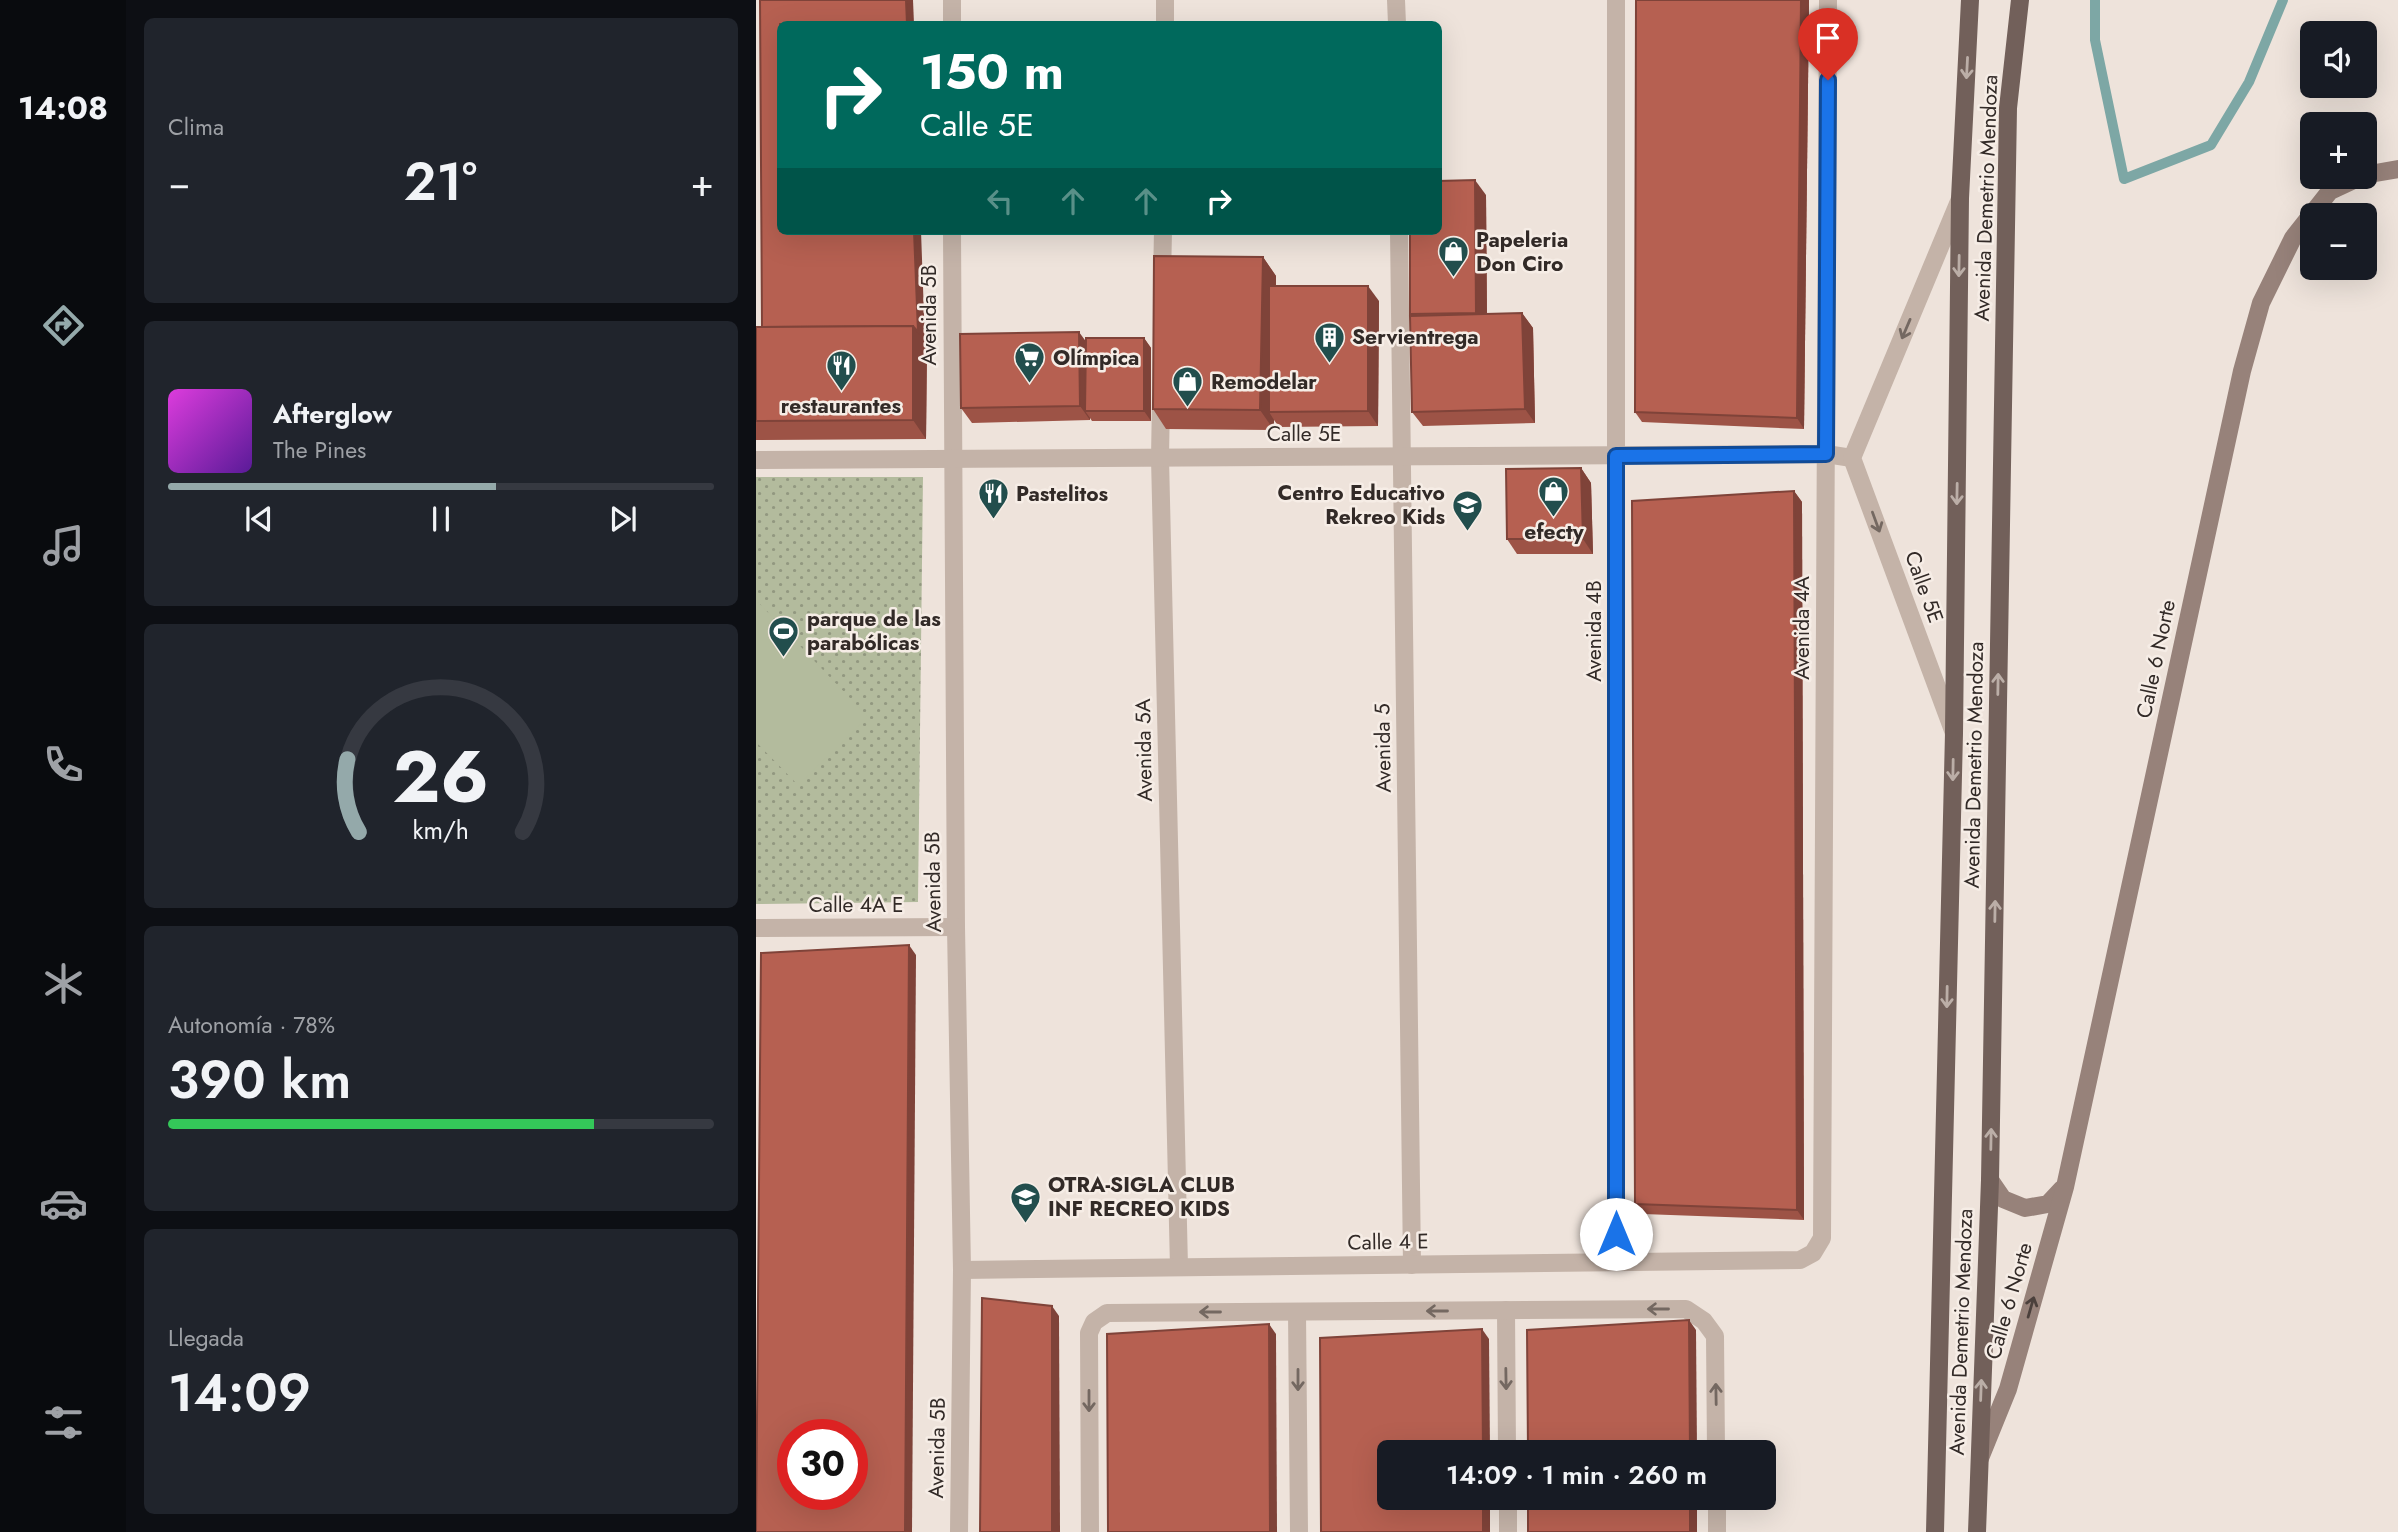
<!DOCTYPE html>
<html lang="es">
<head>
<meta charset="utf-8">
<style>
	body { margin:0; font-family:Jost,sans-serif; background:#20242c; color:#f1f3f6; height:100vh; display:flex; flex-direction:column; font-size:26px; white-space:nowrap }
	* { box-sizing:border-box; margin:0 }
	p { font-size:23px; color:#9ea1a6 }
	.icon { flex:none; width:38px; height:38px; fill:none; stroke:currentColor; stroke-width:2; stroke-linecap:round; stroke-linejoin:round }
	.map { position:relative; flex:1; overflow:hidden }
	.side { display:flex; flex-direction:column; gap:18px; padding:18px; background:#0d0f14; width:630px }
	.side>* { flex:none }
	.top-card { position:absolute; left:21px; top:21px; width:665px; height:214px; border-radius:10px; box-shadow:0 7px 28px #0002; background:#00695c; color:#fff; overflow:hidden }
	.buttons { position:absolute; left:1544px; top:21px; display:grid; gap:14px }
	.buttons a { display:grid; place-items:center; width:77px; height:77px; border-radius:10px; background:#171b24; box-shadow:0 7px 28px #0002; font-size:35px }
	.speed { position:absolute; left:21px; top:1419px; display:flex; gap:14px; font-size:35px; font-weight:700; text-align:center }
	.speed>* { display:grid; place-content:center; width:91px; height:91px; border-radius:50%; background:#171b24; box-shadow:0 7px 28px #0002; line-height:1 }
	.speed .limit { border:10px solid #d22; background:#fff; color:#111 }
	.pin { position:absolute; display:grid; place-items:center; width:60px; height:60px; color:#fff; margin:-72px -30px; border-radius:50% 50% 50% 0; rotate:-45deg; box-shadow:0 0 7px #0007 }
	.pin .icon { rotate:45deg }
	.me { position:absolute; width:77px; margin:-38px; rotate:0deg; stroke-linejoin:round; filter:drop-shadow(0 0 5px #0008) }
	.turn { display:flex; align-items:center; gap:24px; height:147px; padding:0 28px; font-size:32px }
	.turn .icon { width:91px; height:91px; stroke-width:2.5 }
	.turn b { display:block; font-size:49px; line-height:60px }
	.lanes { display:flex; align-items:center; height:66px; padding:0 28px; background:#0003; justify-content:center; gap:35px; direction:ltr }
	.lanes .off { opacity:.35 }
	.big { font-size:52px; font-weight:600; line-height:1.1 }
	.side .tile { flex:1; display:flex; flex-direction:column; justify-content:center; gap:10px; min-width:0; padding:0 24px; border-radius:10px; background:#20242c }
	.side .dial { align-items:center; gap:0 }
	.dial svg { height:182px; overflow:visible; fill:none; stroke:#363941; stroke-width:7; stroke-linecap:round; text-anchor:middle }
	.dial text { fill:#f1f3f6; stroke:none }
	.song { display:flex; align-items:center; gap:21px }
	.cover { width:84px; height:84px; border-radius:10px; background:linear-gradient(135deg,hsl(300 70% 55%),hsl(270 70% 35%)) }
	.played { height:7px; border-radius:4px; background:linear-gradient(90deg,#94a9aa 60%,#363941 60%) }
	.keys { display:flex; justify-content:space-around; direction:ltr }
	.heat { display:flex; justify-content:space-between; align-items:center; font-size:38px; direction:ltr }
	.charge { height:10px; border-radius:5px; background:linear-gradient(90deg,#34c759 78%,#363941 0) }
	.trip { position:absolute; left:621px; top:1440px; width:399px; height:70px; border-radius:10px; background:#171b24; box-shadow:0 7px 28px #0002; font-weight:600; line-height:70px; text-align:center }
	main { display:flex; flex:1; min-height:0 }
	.dock { display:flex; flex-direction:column; width:126px; justify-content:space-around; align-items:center; background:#090b0e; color:#9ea1a6 }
	.dock .icon { width:49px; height:49px }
	.dock .active { color:#94a9aa }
	.dock b { font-size:32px; color:#f1f3f6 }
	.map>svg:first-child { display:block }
	.grass { fill:url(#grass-dots) }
	.pitch { fill:#b3bb9d }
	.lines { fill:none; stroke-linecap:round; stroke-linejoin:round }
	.stream { stroke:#7da7a5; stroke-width:10 }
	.street { stroke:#c4b3a8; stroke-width:18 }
	.secondary { stroke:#97827a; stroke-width:18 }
	.primary { stroke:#72605a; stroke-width:18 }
	.wall { fill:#9d5346 }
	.shaded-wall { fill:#7f4339 }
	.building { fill:#b66051; stroke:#7f4339; stroke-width:2; fill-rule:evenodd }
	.oneway { stroke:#bbaea7 }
	.oneway2 { stroke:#746861 }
	.oneway3 { stroke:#4b403c }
	.route-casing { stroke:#114b97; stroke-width:18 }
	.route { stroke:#1a73e8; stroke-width:12 }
	.labels { text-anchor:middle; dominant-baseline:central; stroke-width:5; stroke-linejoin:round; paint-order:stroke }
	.street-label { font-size:21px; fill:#322a27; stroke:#f6ede6 }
	.poi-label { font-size:21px; font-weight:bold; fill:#322a27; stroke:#f6ede6; text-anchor:start }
</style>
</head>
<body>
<main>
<nav class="dock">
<b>14:08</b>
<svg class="icon active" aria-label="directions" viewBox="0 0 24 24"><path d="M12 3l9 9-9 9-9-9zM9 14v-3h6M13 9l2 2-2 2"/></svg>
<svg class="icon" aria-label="music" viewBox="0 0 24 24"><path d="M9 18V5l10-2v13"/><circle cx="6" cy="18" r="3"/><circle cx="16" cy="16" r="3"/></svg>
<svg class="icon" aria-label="phone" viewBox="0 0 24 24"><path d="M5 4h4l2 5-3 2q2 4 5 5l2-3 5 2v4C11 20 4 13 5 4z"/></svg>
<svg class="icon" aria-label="climate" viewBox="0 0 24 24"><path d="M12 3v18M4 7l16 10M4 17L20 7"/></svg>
<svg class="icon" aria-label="car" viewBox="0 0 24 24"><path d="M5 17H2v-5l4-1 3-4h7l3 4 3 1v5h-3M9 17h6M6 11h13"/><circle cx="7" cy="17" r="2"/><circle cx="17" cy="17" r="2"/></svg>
<svg class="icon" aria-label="filters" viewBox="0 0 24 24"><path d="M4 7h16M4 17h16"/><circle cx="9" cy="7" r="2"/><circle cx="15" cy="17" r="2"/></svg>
</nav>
<section class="side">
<div class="tile"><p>Clima</p>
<div class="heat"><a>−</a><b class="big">21°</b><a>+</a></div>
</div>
<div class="tile">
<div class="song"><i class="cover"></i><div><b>Afterglow</b><p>The Pines</p></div></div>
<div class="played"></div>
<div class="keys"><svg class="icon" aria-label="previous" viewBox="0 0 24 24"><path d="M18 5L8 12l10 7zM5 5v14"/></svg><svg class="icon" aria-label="pause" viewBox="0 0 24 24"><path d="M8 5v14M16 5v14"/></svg><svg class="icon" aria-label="next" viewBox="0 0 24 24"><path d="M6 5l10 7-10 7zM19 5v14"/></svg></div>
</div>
<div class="tile dial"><svg viewBox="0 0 100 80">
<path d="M14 69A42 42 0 1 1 86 69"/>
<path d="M14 69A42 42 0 0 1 9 37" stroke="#94a9aa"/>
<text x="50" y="56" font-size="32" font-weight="700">26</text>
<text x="50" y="72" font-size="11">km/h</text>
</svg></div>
<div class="tile"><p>Autonomía · 78%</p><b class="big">390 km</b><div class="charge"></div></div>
<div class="tile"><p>Llegada</p><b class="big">14:09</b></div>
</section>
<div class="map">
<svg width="1642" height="1532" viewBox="0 0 1642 1532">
	<defs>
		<pattern id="grass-dots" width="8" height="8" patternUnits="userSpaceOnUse" patternTransform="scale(1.75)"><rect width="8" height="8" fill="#b3bb9d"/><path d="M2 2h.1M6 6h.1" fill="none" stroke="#929880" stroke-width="1.8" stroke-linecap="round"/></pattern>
	</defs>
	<rect width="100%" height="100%" fill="#eee3db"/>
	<path class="grass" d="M 0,477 L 167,477 L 162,902 L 0,904 Z"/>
	<path class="pitch" d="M 0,600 L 112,717 L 42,785 L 0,742 Z"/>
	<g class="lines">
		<path class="stream" d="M 1339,0 L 1339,40 L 1368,179 L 1455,145 L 1493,82 L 1527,0"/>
		<g class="street">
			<path d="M 196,0 L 196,24"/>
			<path d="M 640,0 L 641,24"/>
			<path d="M 860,0 L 860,1262"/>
			<path d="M 409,24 L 409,0"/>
			<path d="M 196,231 L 200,927 L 206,1270 L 203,1532"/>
			<path d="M 643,231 L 656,1265"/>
			<path d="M 406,280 L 407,231"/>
			<path d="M 405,399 L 404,458 L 423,1267"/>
			<path d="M 0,460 L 1070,454 L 1096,458"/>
			<path d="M 1198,733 L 1096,458 L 1204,199"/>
			<path d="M 0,928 L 200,927"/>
			<path d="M 206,1270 L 1044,1260 L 1057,1253 L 1066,1238 L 1072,0"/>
			<path d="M 750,1310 L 751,1452"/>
			<path d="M 541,1312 L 543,1532"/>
			<path d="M 752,1498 L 752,1532"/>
			<path d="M 961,1498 L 961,1532"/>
			<path d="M 334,1532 L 333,1333 L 338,1322 L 351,1313 L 930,1309 L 948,1321 L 959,1336 L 960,1452"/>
		</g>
		<g class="secondary">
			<path d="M 1608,175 L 1642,169"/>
			<path d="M 1234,1180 L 1247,1199 L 1269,1208 L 1292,1204 L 1306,1189"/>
			<path d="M 1224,1458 L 1252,1389 L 1309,1187 L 1486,371 L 1505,303 L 1537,238 L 1574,191 L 1604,177"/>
		</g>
		<g class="primary">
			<path d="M 1179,1532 L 1198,733 L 1204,198 L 1214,0"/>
			<path d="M 1221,1532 L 1234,1180 L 1252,108 L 1264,0"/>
		</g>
	</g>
	<g class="wall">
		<path d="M 880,0 L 1053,0 L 1048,429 L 886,422 L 879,412 Z"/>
		<path d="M 730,195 L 731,314 L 766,313 L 777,328 L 779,423 L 667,426 L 656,412 L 656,316 L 654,314 Z"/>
		<path d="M 507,257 L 520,276 L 520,286 L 623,301 L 622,426 L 523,427 L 518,420 L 518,430 L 410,429 L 397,409 Z"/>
		<path d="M 0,327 L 169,343 L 171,345 L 170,439 L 0,440 Z"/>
		<path d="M 388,338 L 395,348 L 395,421 L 336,421 L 334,418 L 334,420 L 216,423 L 205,408 L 330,342 Z"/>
		<path d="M 825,468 L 835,483 L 837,554 L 761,554 L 751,539 Z"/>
		<path d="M 1038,491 L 1046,502 L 1048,1220 L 887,1214 L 879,1204 Z"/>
	</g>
	<g class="shaded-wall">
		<path d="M 150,0 L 157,0 L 158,24 L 151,24 Z"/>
		<path d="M 1045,0 L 1053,0 L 1048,429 L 1041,418 Z"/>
		<path d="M 719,180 L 730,195 L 731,327 L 720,313 Z"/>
		<path d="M 158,231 L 165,231 L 169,343 L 171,345 L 170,439 L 157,420 Z"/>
		<path d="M 507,257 L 520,276 L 518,412 L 513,412 L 518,420 L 518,430 L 504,410 Z"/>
		<path d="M 612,286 L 623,301 L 622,426 L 612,411 Z"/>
		<path d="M 766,313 L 777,328 L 779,423 L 769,409 Z"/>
		<path d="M 323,332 L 334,347 L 329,411 L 334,418 L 334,420 L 324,406 Z"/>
		<path d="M 388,338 L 395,348 L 395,421 L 388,411 Z"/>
		<path d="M 825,468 L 835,483 L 837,554 L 827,539 Z"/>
		<path d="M 1038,491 L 1046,502 L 1048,1220 L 1041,1210 Z"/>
		<path d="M 153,945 L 160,955 L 156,1532 L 149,1532 Z"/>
		<path d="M 296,1306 L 303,1316 L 304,1532 L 296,1532 Z"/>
		<path d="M 933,1320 L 940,1330 L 941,1452 L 934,1452 Z"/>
		<path d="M 513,1324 L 520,1334 L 521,1532 L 514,1532 Z"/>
		<path d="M 726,1329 L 733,1339 L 734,1452 L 727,1452 Z"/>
		<rect x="727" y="1498" width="7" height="34"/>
		<rect x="934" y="1498" width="7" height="34"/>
	</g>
	<g class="building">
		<path d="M 4,0 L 150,0 L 151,24 L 24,24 L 24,231 L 158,231 L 162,332 L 157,326 L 6,327 Z"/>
		<path d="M 880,0 L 1045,0 L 1041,418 L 879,412 Z"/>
		<path d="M 719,180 L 720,313 L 654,314 L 654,231 L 682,231 L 682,181 Z"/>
		<path d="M 398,256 L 507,257 L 504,410 L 397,409 Z"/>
		<path d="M 513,286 L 612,286 L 612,411 L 513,412 Z"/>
		<path d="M 766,313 L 769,409 L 656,412 L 654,316 Z"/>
		<path d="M 157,326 L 157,420 L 0,421 L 0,327 Z"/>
		<path d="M 323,332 L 324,406 L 205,408 L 204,334 Z"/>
		<path d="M 330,338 L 388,338 L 388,411 L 329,411 Z"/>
		<path d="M 825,468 L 827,539 L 751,539 L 750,469 Z"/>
		<path d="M 1038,491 L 1041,1210 L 879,1204 L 876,501 Z"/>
		<path d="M 153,945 L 149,1532 L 0,1532 L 5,953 ZM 37,1435 L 96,1435 L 96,1494 L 37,1494 Z"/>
		<path d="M 226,1298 L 296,1306 L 296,1532 L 224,1532 Z"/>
		<path d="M 933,1320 L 934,1452 L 772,1452 L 771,1330 Z"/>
		<path d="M 513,1324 L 514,1532 L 352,1532 L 351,1334 Z"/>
		<path d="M 726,1329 L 727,1452 L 634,1452 L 634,1498 L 727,1498 L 727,1532 L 565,1532 L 564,1338 Z"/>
		<rect x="772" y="1498" width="162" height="34"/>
	</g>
	<defs><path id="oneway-shaft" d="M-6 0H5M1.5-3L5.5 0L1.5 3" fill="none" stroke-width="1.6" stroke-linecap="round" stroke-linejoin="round" transform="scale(1.75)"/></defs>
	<g class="oneway">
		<use href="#oneway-shaft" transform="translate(1211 68) rotate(93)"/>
		<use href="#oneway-shaft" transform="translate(1203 266) rotate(91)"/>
		<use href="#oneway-shaft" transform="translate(1201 494) rotate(91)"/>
		<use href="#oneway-shaft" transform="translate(1242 684) rotate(-89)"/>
		<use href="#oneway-shaft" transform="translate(1197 770) rotate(91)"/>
		<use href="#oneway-shaft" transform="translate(1239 911) rotate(-89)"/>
		<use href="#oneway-shaft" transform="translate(1191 997) rotate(91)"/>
		<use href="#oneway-shaft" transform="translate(1235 1139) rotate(-89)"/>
		<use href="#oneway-shaft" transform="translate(1225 1390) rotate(-88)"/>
	</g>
	<g class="oneway2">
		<use href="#oneway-shaft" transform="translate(1150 329) rotate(113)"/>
		<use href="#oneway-shaft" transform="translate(1120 522) rotate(70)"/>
		<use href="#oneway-shaft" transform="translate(902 1309) rotate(180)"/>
		<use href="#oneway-shaft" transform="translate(681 1311) rotate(180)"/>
		<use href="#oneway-shaft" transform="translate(454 1312) rotate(180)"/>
		<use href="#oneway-shaft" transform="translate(750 1379) rotate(89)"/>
		<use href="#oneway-shaft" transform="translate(542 1380) rotate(90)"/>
		<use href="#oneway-shaft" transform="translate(960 1394) rotate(-91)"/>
		<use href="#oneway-shaft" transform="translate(333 1401) rotate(90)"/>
	</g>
	<use class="oneway3" href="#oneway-shaft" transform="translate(1275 1307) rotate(-74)"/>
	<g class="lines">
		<defs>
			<path id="route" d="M 860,1234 L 860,456 L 1070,454 L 1072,80"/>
		</defs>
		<use href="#route" class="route-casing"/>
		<use href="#route" class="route"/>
	</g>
	<defs>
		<symbol id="shop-pin" viewBox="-11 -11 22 30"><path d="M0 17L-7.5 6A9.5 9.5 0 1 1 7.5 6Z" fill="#224e4d" stroke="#f6ede6"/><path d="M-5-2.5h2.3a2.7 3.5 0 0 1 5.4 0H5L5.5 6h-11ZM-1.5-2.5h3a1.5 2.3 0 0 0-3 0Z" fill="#fff"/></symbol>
		<symbol id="building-pin" viewBox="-11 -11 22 30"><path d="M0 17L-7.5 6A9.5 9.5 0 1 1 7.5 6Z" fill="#224e4d" stroke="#f6ede6"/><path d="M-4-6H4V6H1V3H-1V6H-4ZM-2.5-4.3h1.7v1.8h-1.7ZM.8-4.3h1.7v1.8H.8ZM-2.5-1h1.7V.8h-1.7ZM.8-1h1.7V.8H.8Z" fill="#fff"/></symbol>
		<symbol id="supermarket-pin" viewBox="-11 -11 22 30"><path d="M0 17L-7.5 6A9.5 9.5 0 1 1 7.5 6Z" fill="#224e4d" stroke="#f6ede6"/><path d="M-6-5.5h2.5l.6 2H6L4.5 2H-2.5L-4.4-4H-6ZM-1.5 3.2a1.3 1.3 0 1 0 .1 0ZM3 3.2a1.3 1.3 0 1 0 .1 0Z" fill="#fff"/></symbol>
		<symbol id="restaurant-pin" viewBox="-11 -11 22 30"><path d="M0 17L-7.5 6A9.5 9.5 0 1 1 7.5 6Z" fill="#224e4d" stroke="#f6ede6"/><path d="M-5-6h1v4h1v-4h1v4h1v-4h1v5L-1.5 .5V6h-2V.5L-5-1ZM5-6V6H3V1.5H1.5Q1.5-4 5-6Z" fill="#fff"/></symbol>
		<symbol id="school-pin" viewBox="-11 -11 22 30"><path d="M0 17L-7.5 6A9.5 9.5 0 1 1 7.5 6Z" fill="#224e4d" stroke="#f6ede6"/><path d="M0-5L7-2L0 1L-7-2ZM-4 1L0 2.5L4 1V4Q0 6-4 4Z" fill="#fff"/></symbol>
		<symbol id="stadium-pin" viewBox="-11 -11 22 30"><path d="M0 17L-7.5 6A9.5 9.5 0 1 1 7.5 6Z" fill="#224e4d" stroke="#f6ede6"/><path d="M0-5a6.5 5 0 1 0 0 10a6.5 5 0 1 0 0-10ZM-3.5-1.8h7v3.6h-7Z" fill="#fff"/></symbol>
	</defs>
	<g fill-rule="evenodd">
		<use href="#shop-pin" x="680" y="234" width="35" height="47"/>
		<use href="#building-pin" x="556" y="320" width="35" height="47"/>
		<use href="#supermarket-pin" x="256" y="340" width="35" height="47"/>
		<use href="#restaurant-pin" x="68" y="348" width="35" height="47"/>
		<use href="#shop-pin" x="414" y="364" width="35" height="47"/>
		<use href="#shop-pin" x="780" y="474" width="35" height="47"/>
		<use href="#restaurant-pin" x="220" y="476" width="35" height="47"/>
		<use href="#school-pin" x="694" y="488" width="35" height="47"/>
		<use href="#stadium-pin" x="10" y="614" width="35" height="47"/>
		<use href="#school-pin" x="252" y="1180" width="35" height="47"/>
	</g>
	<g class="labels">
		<g class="street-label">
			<text transform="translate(1230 198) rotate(-88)">Avenida Demetrio Mendoza</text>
			<text transform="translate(173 315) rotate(-90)">Avenida 5B</text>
			<text x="548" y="434">Calle 5E</text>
			<text transform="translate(1168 587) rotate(70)">Calle 5E</text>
			<text transform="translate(1046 628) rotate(-90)">Avenida 4A</text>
			<text transform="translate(838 631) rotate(-90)">Avenida 4B</text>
			<text transform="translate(1400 659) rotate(-78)">Calle 6 Norte</text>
			<text transform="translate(627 748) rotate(-91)">Avenida 5</text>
			<text transform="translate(388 750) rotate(-91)">Avenida 5A</text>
			<text transform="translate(1218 765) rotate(-89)">Avenida Demetrio Mendoza</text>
			<text transform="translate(177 882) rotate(-91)">Avenida 5B</text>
			<text x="100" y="905">Calle 4A E</text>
			<text transform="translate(632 1242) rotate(-1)">Calle 4 E</text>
			<text transform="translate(1253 1301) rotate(-74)">Calle 6 Norte</text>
			<text transform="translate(1205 1332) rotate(-88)">Avenida Demetrio Mendoza</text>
			<text transform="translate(181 1448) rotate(-89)">Avenida 5B</text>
		</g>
		<g class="poi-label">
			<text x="720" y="240">Papeleria<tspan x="720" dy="24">Don Ciro</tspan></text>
			<text x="596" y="337">Servientrega</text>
			<text x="297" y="358">Olímpica</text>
			<text x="455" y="382">Remodelar</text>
			<text x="85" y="406" text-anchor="middle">restaurantes</text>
			<text x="689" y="493" text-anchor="end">Centro Educativo<tspan x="689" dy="24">Rekreo Kids</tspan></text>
			<text x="260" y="494">Pastelitos</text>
			<text x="798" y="532" text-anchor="middle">efecty</text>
			<text x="51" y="619">parque de las<tspan x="51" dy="24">parabólicas</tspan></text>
			<text x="292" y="1185">OTRA-SIGLA CLUB<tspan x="292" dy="24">INF RECREO KIDS</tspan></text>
		</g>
	</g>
</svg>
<div class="buttons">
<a><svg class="icon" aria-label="sound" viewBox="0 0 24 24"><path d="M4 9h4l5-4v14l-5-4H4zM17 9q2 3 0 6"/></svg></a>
<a>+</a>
<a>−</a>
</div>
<div class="speed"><div class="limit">30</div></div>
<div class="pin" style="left:1072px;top:80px;background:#d93025"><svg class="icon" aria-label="arrive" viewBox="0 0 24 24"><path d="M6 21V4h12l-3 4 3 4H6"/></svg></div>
<svg class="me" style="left:860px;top:1234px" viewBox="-20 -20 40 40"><circle r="19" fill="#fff"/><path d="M0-13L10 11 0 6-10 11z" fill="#1a73e8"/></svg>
<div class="trip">14:09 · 1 min · 260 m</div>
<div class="top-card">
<div class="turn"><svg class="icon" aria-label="right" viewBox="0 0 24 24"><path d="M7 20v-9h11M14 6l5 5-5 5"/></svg><div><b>150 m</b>Calle 5E</div></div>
<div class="lanes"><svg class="icon off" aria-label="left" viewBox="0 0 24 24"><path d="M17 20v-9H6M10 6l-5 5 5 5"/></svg><svg class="icon off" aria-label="ahead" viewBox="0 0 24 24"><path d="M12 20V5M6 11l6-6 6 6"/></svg><svg class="icon off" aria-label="ahead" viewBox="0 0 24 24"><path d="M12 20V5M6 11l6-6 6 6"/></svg><svg class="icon" aria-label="right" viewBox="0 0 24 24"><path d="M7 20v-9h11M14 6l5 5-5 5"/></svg></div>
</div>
</div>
</main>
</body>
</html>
